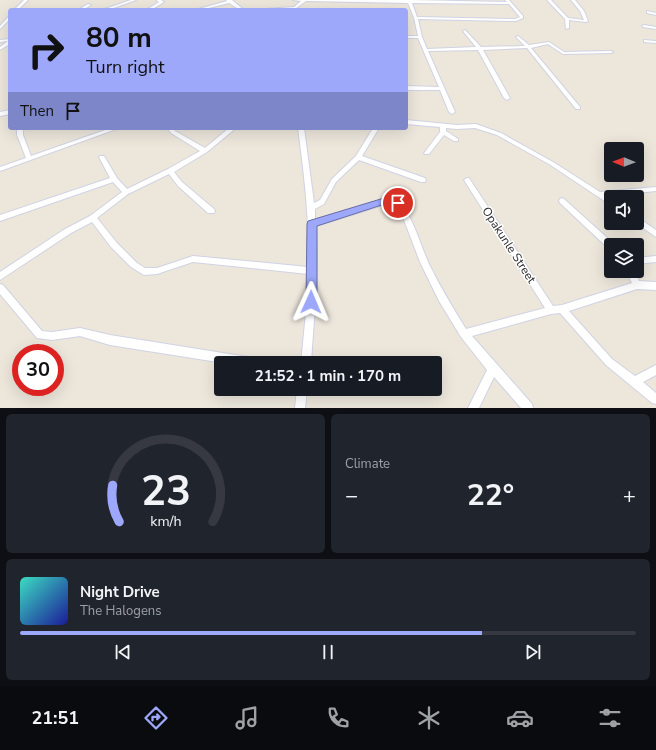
<!DOCTYPE html>
<html lang="en">
<head>
<meta charset="utf-8">
<style>
	body { margin:0; font-family:"Nunito Sans",sans-serif; background:#20242c; color:#f1f3f6; height:100vh; display:flex; flex-direction:column; font-size:15px; white-space:nowrap }
	* { box-sizing:border-box; margin:0 }
	p { font-size:13px; color:#9ea1a6 }
	.icon { flex:none; width:22px; height:22px; fill:none; stroke:currentColor; stroke-width:2; stroke-linecap:round; stroke-linejoin:round }
	.map { position:relative; height:408px; overflow:hidden }
	.side { display:flex; flex-direction:column; gap:6px; padding:6px; background:#0d0f14; flex:1 }
	.side>* { flex:none }
	.guide { position:absolute; left:8px; top:8px; width:400px; height:122px; border-radius:4px; box-shadow:0 4px 16px #0002; background:#9da8fa; color:#111; overflow:hidden }
	.needle { width:26px; rotate:271deg }
	.buttons { position:absolute; left:604px; top:142px; display:grid; gap:8px }
	.buttons a { display:grid; place-items:center; width:40px; height:40px; border-radius:4px; background:#171b24; box-shadow:0 4px 16px #0002; font-size:20px }
	.speed { position:absolute; left:12px; top:344px; display:flex; gap:8px; font-size:20px; font-weight:700; text-align:center }
	.speed>* { display:grid; place-content:center; width:52px; height:52px; border-radius:50%; background:#171b24; box-shadow:0 4px 16px #0002; line-height:1 }
	.speed .limit { border:6px solid #d22; background:#fff; color:#111 }
	.pin { position:absolute; display:grid; place-items:center; width:34px; height:34px; color:#fff; margin:-17px; border:2px solid #fff; border-radius:50%; box-shadow:0 1px 4px #0007 }
	.me { position:absolute; width:44px; margin:-22px; rotate:1deg; stroke-linejoin:round; filter:drop-shadow(0 0 3px #0008) }
	.turn { display:flex; align-items:center; gap:14px; height:84px; padding:0 12px; font-size:18px }
	.turn .icon { width:52px; height:52px; stroke-width:2.5 }
	.turn b { display:block; font-size:28px; line-height:34px }
	.then { display:flex; align-items:center; height:38px; padding:0 12px; background:#0003; gap:8px; font-size:15px }
	.big { font-size:30px; font-weight:700; line-height:1.1 }
	.side .tile { flex:1; display:flex; flex-direction:column; justify-content:center; gap:6px; min-width:0; padding:0 14px; border-radius:6px; background:#20242c }
	.side .dial { align-items:center; gap:0 }
	.dial svg { height:104px; overflow:visible; fill:none; stroke:#363941; stroke-width:7; stroke-linecap:round; text-anchor:middle }
	.dial text { fill:#f1f3f6; stroke:none }
	.song { display:flex; align-items:center; gap:12px }
	.cover { width:48px; height:48px; border-radius:6px; background:linear-gradient(135deg,hsl(170 70% 55%),hsl(240 70% 35%)) }
	.played { height:4px; border-radius:2px; background:linear-gradient(90deg,#9da8fa 75%,#363941 75%) }
	.keys { display:flex; justify-content:space-around; direction:ltr }
	.heat { display:flex; justify-content:space-between; align-items:center; font-size:22px; direction:ltr }
	.side .tiles { flex:1; display:grid; gap:6px; grid-template-columns:1fr 1fr }
	.tile:last-child { grid-column:span 2 }
	.trip { position:absolute; left:214px; top:356px; width:228px; height:40px; border-radius:4px; background:#171b24; box-shadow:0 4px 16px #0002; font-weight:700; line-height:40px; text-align:center }
	.tabs { display:flex; height:64px; justify-content:space-around; align-items:center; background:#090b0e; color:#9ea1a6 }
	.tabs .icon { width:28px; height:28px }
	.tabs .on { color:#9da8fa }
	.tabs b { font-size:18px; color:#f1f3f6 }
	.map>svg:first-child { display:block }
	.lines { fill:none; stroke-linecap:round; stroke-linejoin:round }
	.street-casing { stroke:#d0d3e3; stroke-width:2 }
	.street { fill:#fff; fill-rule:evenodd }
	.route { fill:#9da8fa; stroke:#666da2 }
	.labels { text-anchor:middle; dominant-baseline:central; stroke-width:3; stroke-linejoin:round; paint-order:stroke }
	.street-label { font-size:12px; fill:#2a2a2a; stroke:#fff }
</style>
</head>
<body>
<div class="map">
<svg width="656" height="408" viewBox="0 0 656 408">
	<rect width="100%" height="100%" fill="#ece6db"/>
	<g class="lines">
		<defs>
			<g id="street">
				<path d="M 24,0 L 28,0 L 18,10 L 14,10 Z"/>
				<path d="M 131,0 L 136,0 L 108,10 L 102,10 Z"/>
				<path d="M 156,0 L 161,0 L 164,2 L 151,10 L 146,10 L 159,2 Z"/>
				<path d="M 226,0 L 232,0 L 244,10 L 240,10 L 229,3 L 201,10 L 195,10 L 227,1 Z"/>
				<path d="M 293,0 L 411,0 L 507,2 L 505,0 L 509,0 L 523,16 L 523,18 L 516,21 L 418,19 L 422,37 L 427,49 L 476,47 L 463,31 L 465,30 L 481,47 L 525,46 L 516,37 L 518,36 L 529,45 L 549,42 L 564,52 L 611,51 L 613,52 L 611,53 L 563,54 L 548,44 L 531,48 L 580,107 L 580,109 L 576,109 L 527,48 L 483,50 L 510,98 L 507,100 L 504,98 L 478,50 L 428,51 L 455,112 L 452,114 L 449,112 L 440,90 L 406,90 L 406,86 L 439,87 L 418,38 L 406,38 L 406,36 L 418,36 L 414,18 L 408,3 L 306,1 L 295,9 L 263,10 L 265,9 L 294,7 L 301,1 ZM 412,3 L 509,4 L 520,17 L 515,19 L 417,17 Z"/>
				<path d="M 547,0 L 551,0 L 568,18 L 584,20 L 580,11 L 571,0 L 575,0 L 584,11 L 588,21 L 586,22 L 569,20 L 569,28 L 566,29 L 565,19 Z"/>
				<path d="M 88,4 L 91,5 L 83,10 L 78,10 Z"/>
				<path d="M 647,11 L 656,13 L 656,15 L 647,13 Z"/>
				<path d="M 9,16 L 10,16 L 10,19 L 0,29 L 0,26 Z"/>
				<path d="M 644,25 L 656,27 L 656,29 L 643,27 L 642,26 Z"/>
				<path d="M 10,39 L 10,44 L 0,50 L 0,47 L 8,41 L 0,42 L 0,40 Z"/>
				<path d="M 644,40 L 656,41 L 656,43 L 644,42 Z"/>
				<path d="M 10,110 L 10,114 L 0,116 L 0,112 Z"/>
				<path d="M 406,120 L 457,125 L 476,124 L 501,133 L 553,162 L 600,192 L 656,187 L 656,191 L 607,196 L 611,199 L 611,205 L 609,204 L 549,164 L 497,135 L 475,128 L 457,129 L 446,128 L 446,131 L 458,139 L 458,141 L 454,141 L 444,135 L 429,154 L 425,154 L 424,153 L 425,152 L 440,132 L 440,127 L 406,124 Z"/>
				<path d="M 17,128 L 23,128 L 23,135 L 31,156 L 111,128 L 119,128 L 0,171 L 0,167 L 26,158 L 17,135 Z"/>
				<path d="M 167,128 L 173,128 L 175,131 L 205,148 L 229,128 L 236,128 L 207,152 L 174,172 L 182,182 L 214,209 L 215,211 L 214,213 L 208,213 L 178,186 L 169,174 L 128,194 L 97,218 L 117,243 L 137,263 L 145,268 L 157,268 L 193,256 L 308,267 C 310,220 304,174 298,128 L 304,128 L 314,203 L 320,200 L 332,179 L 356,156 L 373,128 L 379,128 L 362,156 L 425,178 L 426,180 L 425,182 L 421,182 L 359,160 L 336,182 L 324,204 L 315,209 L 315,220 L 394,197 C 402,200 407,211 410,218 C 418,233 422,249 429,264 C 440,287 453,308 466,329 L 545,308 L 464,180 L 467,178 L 469,178 L 553,306 L 562,305 L 632,283 L 626,271 L 634,271 L 639,281 L 656,282 L 656,290 L 637,289 L 569,311 L 612,359 L 635,376 L 656,365 L 656,375 L 643,382 L 656,393 L 656,404 L 652,403 L 606,365 L 560,313 L 551,314 L 472,336 L 532,404 L 533,408 L 521,408 L 494,377 L 479,408 L 468,408 L 487,370 L 461,337 L 439,301 L 420,262 L 404,220 L 393,202 L 316,226 C 319,271 314,317 311,363 L 301,363 L 307,302 L 308,274 L 193,262 L 157,274 L 144,275 L 131,267 L 111,247 L 92,222 L 71,233 L 0,280 L 0,272 L 65,229 L 90,216 L 122,192 L 113,182 L 0,221 L 0,215 L 110,178 L 99,157 L 100,156 L 104,156 L 117,178 L 127,189 L 168,169 L 200,151 L 171,133 Z"/>
				<path d="M 562,198 L 564,199 L 614,244 L 614,245 L 611,245 L 611,249 L 608,248 L 560,203 L 559,201 L 560,199 Z"/>
				<path d="M 637,217 L 656,230 L 656,237 L 636,223 L 637,223 Z"/>
				<path d="M 656,256 L 656,262 L 637,264 L 637,258 Z"/>
				<path d="M 0,284 L 3,285 L 42,331 L 52,332 L 80,328 L 110,335 L 254,358 L 257,360 L 259,363 L 224,363 L 110,345 L 80,336 L 52,340 L 37,338 L 0,294 Z"/>
				<path d="M 297,389 L 307,389 L 305,408 L 295,408 Z"/>
			</g>
		</defs>
		<use href="#street" class="street-casing"/>
		<use href="#street" class="street"/>
	</g>
	<path class="route" d="M 394,195 L 397,196 L 402,203 L 401,205 L 398,206 L 392,202 L 388,203 L 317,226 L 317,302 L 315,306 L 311,308 L 307,306 L 306,302 L 307,224 L 308,221 Z"/>
	<g class="labels">
		<g class="street-label">
			<text transform="translate(509 245) rotate(57)">Opakunle Street</text>
		</g>
	</g>
</svg>
<div class="buttons">
<a><svg class="needle" viewBox="-14 -14 28 28"><path d="M0-13l5 13h-10z" fill="#e53935"/><path d="M0 13l5-13h-10z" fill="#9ea1a6"/></svg></a>
<a><svg class="icon" aria-label="sound" viewBox="0 0 24 24"><path d="M4 9h4l5-4v14l-5-4H4zM17 9q2 3 0 6"/></svg></a>
<a><svg class="icon" aria-label="layers" viewBox="0 0 24 24"><path d="M12 4l9 5-9 5-9-5zM3 14l9 5 9-5"/></svg></a>
</div>
<div class="speed"><div class="limit">30</div></div>
<div class="pin" style="left:398px;top:203px;background:#d93025"><svg class="icon" aria-label="arrive" viewBox="0 0 24 24"><path d="M6 21V4h12l-3 4 3 4H6"/></svg></div>
<svg class="me" style="left:311px;top:302px" viewBox="-20 -20 40 40"><path d="M0-17L14 15 0 8-14 15z" fill="#9da8fa" stroke="#fff" stroke-width="4"/></svg>
<div class="trip">21:52 · 1 min · 170 m</div>
<div class="guide">
<div class="turn"><svg class="icon" aria-label="right" viewBox="0 0 24 24"><path d="M7 20v-9h11M14 6l5 5-5 5"/></svg><div><b>80 m</b>Turn right</div></div>
<div class="then">Then<svg class="icon" aria-label="arrive" viewBox="0 0 24 24"><path d="M6 21V4h12l-3 4 3 4H6"/></svg></div>
</div>
</div>
<section class="side">
<div class="tiles">
<div class="tile dial"><svg viewBox="0 0 100 80">
<path d="M14 69A42 42 0 1 1 86 69"/>
<path d="M14 69A42 42 0 0 1 9 41" stroke="#9da8fa"/>
<text x="50" y="56" font-size="32" font-weight="700">23</text>
<text x="50" y="72" font-size="11">km/h</text>
</svg></div>
<div class="tile"><p>Climate</p>
<div class="heat"><a>−</a><b class="big">22°</b><a>+</a></div>
</div>
<div class="tile">
<div class="song"><i class="cover"></i><div><b>Night Drive</b><p>The Halogens</p></div></div>
<div class="played"></div>
<div class="keys"><svg class="icon" aria-label="previous" viewBox="0 0 24 24"><path d="M18 5L8 12l10 7zM5 5v14"/></svg><svg class="icon" aria-label="pause" viewBox="0 0 24 24"><path d="M8 5v14M16 5v14"/></svg><svg class="icon" aria-label="next" viewBox="0 0 24 24"><path d="M6 5l10 7-10 7zM19 5v14"/></svg></div>
</div>
</div>
</section>
<nav class="tabs">
<b>21:51</b>
<svg class="icon on" aria-label="directions" viewBox="0 0 24 24"><path d="M12 3l9 9-9 9-9-9zM9 14v-3h6M13 9l2 2-2 2"/></svg>
<svg class="icon" aria-label="music" viewBox="0 0 24 24"><path d="M9 18V5l10-2v13"/><circle cx="6" cy="18" r="3"/><circle cx="16" cy="16" r="3"/></svg>
<svg class="icon" aria-label="phone" viewBox="0 0 24 24"><path d="M5 4h4l2 5-3 2q2 4 5 5l2-3 5 2v4C11 20 4 13 5 4z"/></svg>
<svg class="icon" aria-label="climate" viewBox="0 0 24 24"><path d="M12 3v18M4 7l16 10M4 17L20 7"/></svg>
<svg class="icon" aria-label="car" viewBox="0 0 24 24"><path d="M5 17H2v-5l4-1 3-4h7l3 4 3 1v5h-3M9 17h6M6 11h13"/><circle cx="7" cy="17" r="2"/><circle cx="17" cy="17" r="2"/></svg>
<svg class="icon" aria-label="filters" viewBox="0 0 24 24"><path d="M4 7h16M4 17h16"/><circle cx="9" cy="7" r="2"/><circle cx="15" cy="17" r="2"/></svg>
</nav>
</body>
</html>
